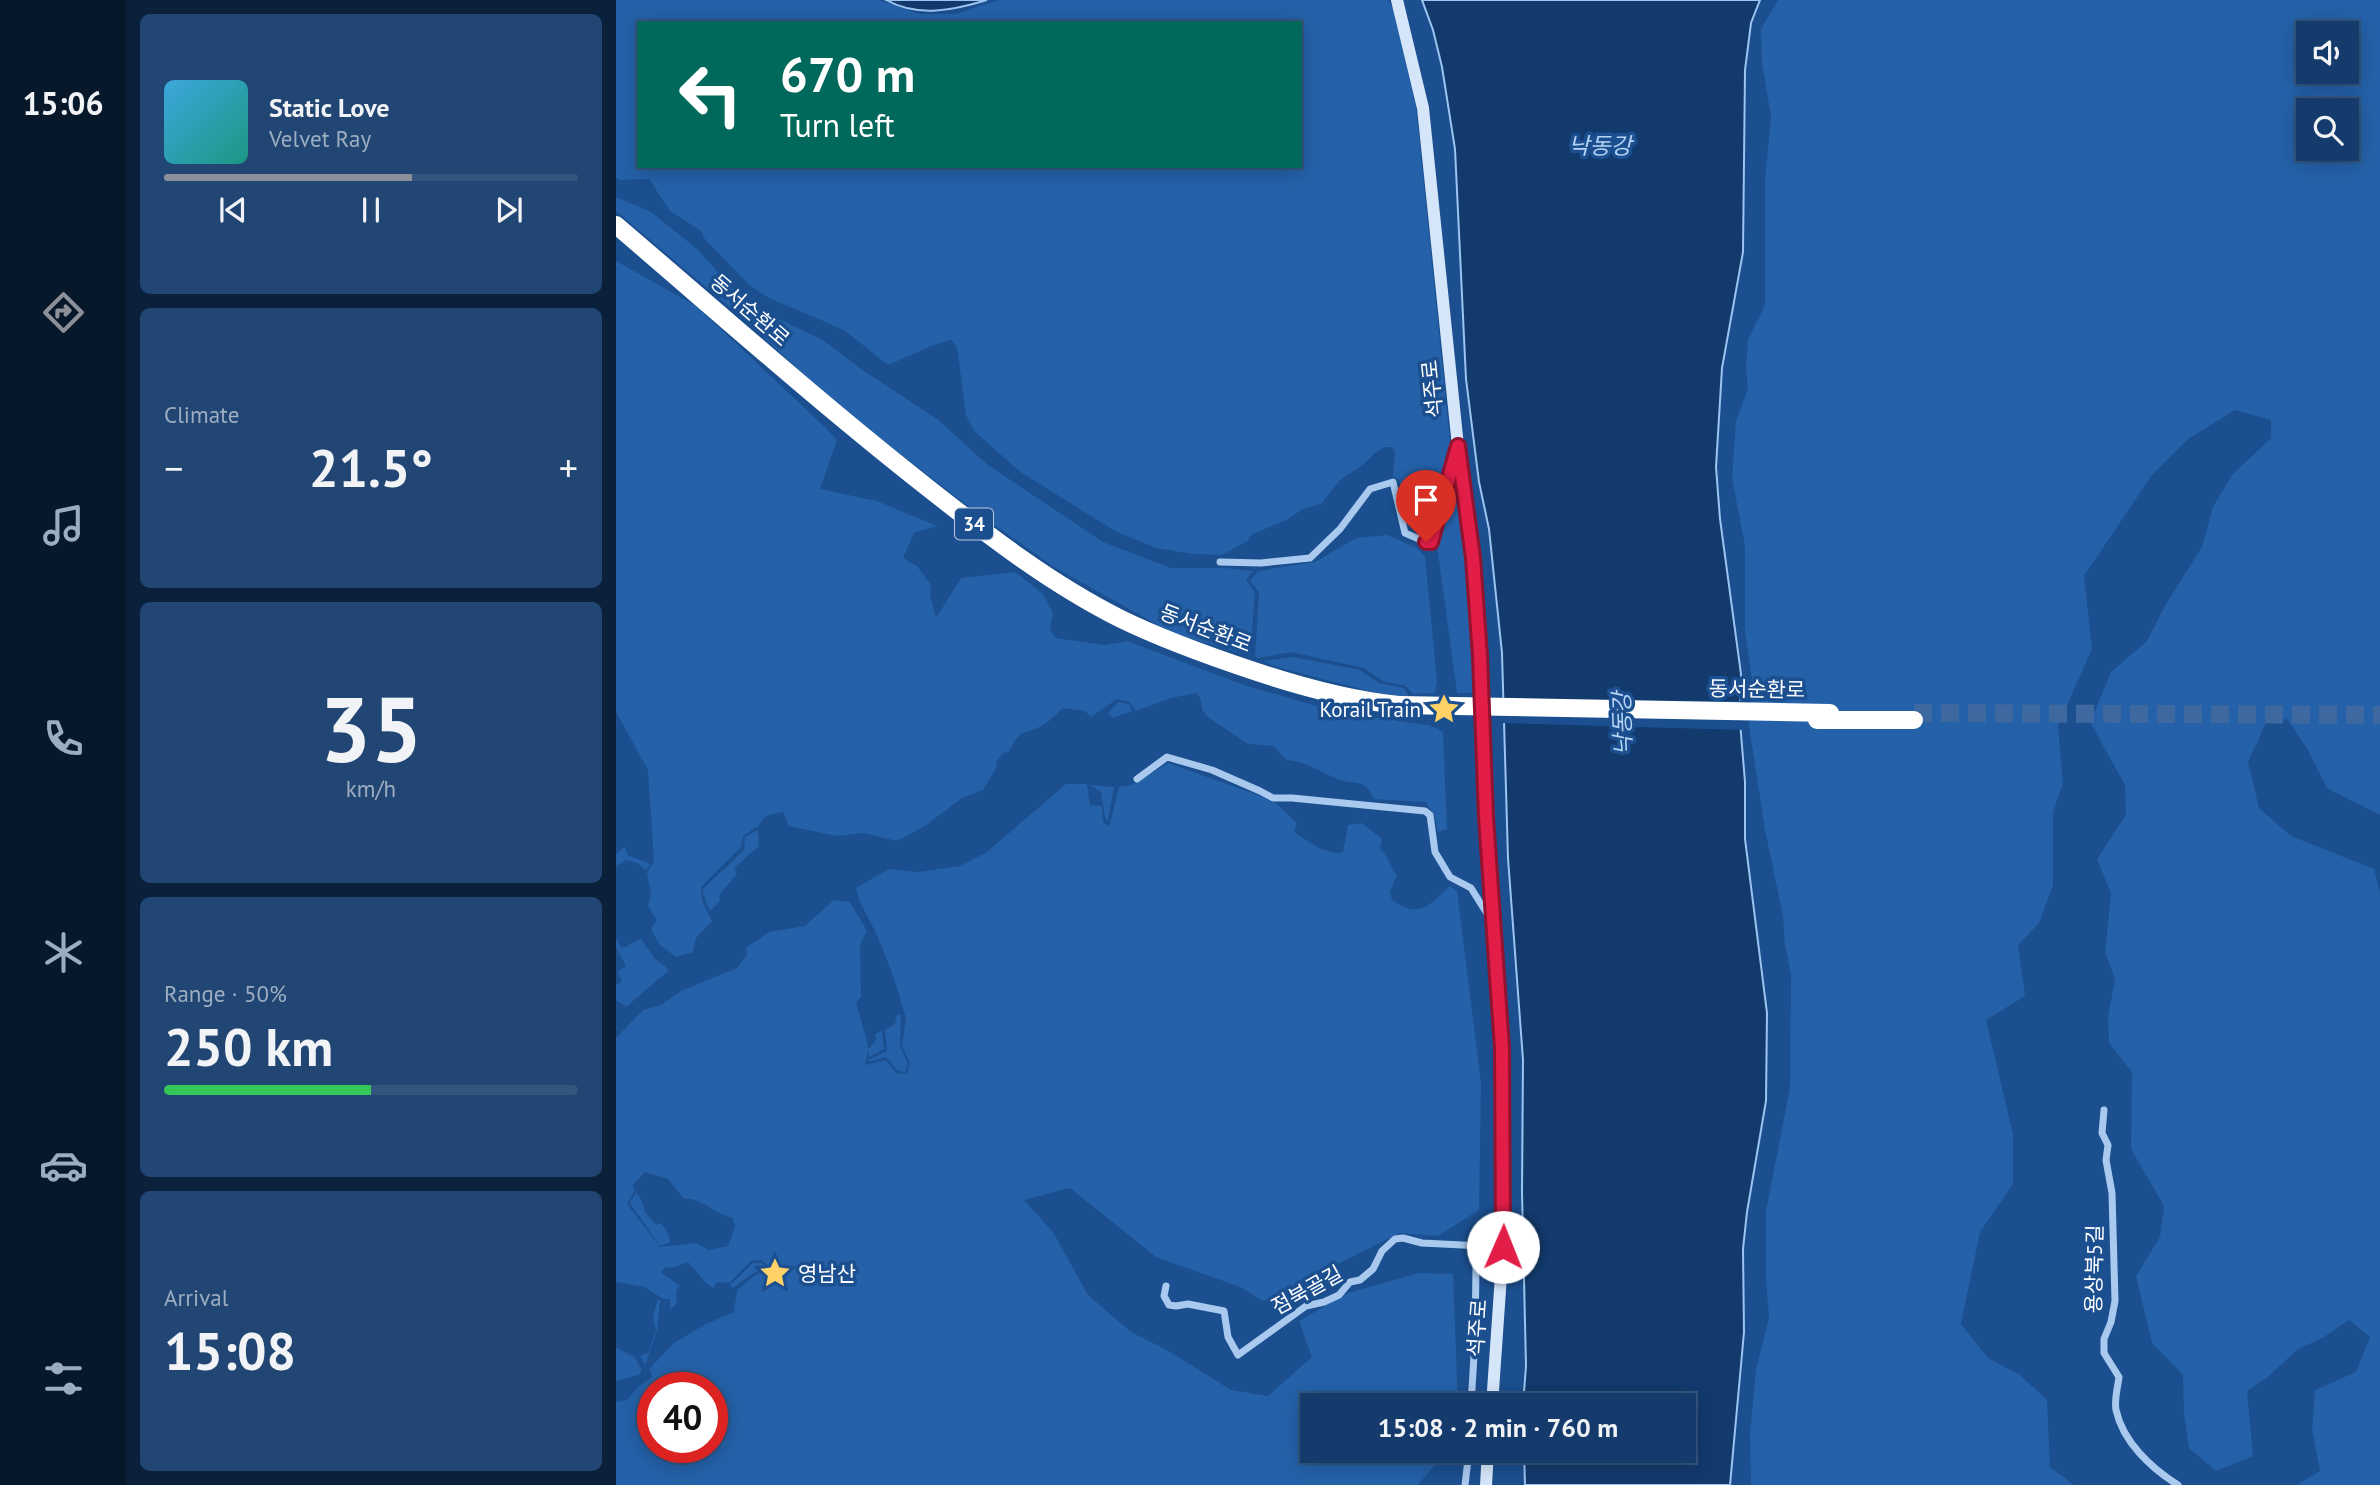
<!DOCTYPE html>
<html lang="en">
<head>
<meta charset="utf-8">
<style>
	body { margin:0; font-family:"PT Sans","Noto Sans KR",sans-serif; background:#214673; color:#f1f3f6; height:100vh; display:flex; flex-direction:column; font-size:26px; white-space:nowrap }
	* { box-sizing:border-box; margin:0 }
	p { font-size:23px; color:#9dadc1 }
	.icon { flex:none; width:38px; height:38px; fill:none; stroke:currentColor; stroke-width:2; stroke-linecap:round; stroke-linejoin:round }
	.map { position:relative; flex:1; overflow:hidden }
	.drawer { display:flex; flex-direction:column; gap:14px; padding:14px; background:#0b203b; width:490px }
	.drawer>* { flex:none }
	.hud { position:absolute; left:21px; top:21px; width:665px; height:147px; border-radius:0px; box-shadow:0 4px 18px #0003,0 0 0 2px #33557e; background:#00695c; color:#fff; overflow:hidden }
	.tools { position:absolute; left:1680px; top:21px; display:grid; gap:14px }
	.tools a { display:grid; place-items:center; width:63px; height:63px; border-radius:0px; background:#143b6b; box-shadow:0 4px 18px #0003,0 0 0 2px #33557e; font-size:35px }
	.speed { position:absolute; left:21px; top:1372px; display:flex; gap:14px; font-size:35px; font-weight:700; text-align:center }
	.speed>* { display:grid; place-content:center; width:91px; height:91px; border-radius:50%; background:#143b6b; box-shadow:0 4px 18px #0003,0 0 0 2px #33557e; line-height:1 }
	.speed .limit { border:10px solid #d22; background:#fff; color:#111 }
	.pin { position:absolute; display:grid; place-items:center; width:60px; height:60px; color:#fff; margin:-72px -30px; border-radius:50% 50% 50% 0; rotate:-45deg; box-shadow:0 0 7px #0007 }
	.pin .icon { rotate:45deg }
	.me { position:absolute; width:77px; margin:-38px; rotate:1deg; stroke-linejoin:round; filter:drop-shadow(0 0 5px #0008) }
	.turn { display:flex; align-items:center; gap:24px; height:147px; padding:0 28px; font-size:32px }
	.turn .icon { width:91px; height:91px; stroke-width:2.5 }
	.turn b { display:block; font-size:49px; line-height:60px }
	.big { font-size:52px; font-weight:600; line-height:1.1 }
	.drawer .card { flex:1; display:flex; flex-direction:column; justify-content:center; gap:10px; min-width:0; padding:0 24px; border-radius:10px; background:#214673 }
	.drawer .dial { align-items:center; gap:0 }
	.dial b { font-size:91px; line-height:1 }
	.song { display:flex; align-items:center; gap:21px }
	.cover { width:84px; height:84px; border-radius:10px; background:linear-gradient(135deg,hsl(200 70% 55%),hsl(170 70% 35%)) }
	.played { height:7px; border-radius:4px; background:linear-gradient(90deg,#8c9099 60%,#33557e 60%) }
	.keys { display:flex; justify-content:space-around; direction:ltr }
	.heat { display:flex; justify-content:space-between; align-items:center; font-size:38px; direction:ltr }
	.charge { height:10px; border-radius:5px; background:linear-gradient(90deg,#34c759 50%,#33557e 0) }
	.trip { position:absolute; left:684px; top:1393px; width:396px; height:70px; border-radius:0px; background:#143b6b; box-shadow:0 4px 18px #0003,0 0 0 2px #33557e; font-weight:600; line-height:70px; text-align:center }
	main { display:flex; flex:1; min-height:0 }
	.menu { display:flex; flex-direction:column; width:126px; justify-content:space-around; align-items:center; background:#08182b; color:#9dadc1 }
	.menu .icon { width:49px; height:49px }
	.menu .current { color:#8c9099 }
	.menu b { font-size:32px; color:#f1f3f6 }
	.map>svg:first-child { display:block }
	.green { fill:#2461a8; fill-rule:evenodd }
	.water { fill:#123a6d; stroke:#9cc4f0; stroke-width:2 }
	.pier { fill:#1b4f8f }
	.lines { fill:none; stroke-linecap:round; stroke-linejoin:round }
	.highway-tunnel { stroke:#3d69a0; stroke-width:18; stroke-dasharray:18 9; stroke-linecap:butt }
	.street { stroke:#a9c9ee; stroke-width:7 }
	.secondary { stroke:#d6e6fa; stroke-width:12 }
	.highway { stroke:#fff; stroke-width:18 }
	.highway-bridge { stroke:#fff; stroke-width:18 }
	.route-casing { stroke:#92132f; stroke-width:18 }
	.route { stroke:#e11d48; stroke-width:12 }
	.labels { text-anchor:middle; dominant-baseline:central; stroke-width:7; stroke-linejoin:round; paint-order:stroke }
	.shield { fill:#1b4f8f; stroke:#bbcadd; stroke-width:2 }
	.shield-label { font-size:19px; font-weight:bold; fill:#fff }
	.street-label { font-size:21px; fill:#fff; stroke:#1b4f8f }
	.poi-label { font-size:21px; fill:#fff; stroke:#1b4f8f; text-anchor:end }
	.water-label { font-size:23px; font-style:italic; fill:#b5d3f5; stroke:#1b4f8f }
</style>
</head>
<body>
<main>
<nav class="menu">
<b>15:06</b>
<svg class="icon current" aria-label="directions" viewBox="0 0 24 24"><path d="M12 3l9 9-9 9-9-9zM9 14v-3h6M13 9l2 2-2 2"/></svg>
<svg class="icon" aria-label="music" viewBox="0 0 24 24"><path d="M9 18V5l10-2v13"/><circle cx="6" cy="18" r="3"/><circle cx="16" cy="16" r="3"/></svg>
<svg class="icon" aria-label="phone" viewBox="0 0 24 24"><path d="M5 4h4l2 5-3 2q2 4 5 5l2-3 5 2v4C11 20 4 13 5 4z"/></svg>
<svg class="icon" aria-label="climate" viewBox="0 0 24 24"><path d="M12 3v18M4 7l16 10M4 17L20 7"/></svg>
<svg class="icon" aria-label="car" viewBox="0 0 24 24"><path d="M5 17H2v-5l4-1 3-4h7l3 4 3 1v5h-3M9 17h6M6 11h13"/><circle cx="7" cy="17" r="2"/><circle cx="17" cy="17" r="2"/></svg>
<svg class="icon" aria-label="filters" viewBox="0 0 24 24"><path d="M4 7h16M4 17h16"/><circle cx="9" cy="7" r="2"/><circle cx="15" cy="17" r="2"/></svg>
</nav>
<section class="drawer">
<div class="card">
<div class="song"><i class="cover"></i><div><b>Static Love</b><p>Velvet Ray</p></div></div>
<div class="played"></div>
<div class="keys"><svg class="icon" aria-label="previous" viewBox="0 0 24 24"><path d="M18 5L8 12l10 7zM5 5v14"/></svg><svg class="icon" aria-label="pause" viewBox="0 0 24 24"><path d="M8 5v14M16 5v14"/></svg><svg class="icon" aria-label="next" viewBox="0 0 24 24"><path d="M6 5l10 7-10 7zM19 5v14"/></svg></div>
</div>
<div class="card"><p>Climate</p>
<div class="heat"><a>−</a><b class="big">21.5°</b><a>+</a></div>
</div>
<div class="card dial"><b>35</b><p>km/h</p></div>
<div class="card"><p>Range · 50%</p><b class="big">250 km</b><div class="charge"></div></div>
<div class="card"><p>Arrival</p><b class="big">15:08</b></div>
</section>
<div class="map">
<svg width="1764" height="1485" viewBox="0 0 1764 1485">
	<rect width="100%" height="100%" fill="#1b4f8f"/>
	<g class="green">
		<path d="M 0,0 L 262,0 L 304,14 L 339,14 L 383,0 L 772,0 L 777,8 L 800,107 L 835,451 L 814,530 L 809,515 L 800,517 L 787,497 L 783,480 L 777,476 L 779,451 L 776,447 L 769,447 L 760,452 L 747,465 L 725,479 L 705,504 L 689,508 L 670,520 L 635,535 L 632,541 L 606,555 L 577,554 L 540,548 L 499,531 L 403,471 L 358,431 L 350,415 L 341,347 L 335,340 L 318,345 L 272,365 L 228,330 L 151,297 L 132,284 L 88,238 L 85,231 L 54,211 L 33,179 L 3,180 L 0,177 ZM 23,23 L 684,23 L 684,166 L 23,166 Z"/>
		<path d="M 1162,0 L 1764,0 L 1764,815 L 1711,788 L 1692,750 L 1671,719 L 1650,723 L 1632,762 L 1643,808 L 1675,836 L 1758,869 L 1764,892 L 1764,1485 L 1681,1485 L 1704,1471 L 1696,1429 L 1699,1390 L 1740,1372 L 1754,1337 L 1733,1320 L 1708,1337 L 1681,1350 L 1653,1376 L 1631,1391 L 1637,1456 L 1600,1471 L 1573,1448 L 1568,1415 L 1567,1375 L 1536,1343 L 1520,1276 L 1544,1237 L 1548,1206 L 1515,1149 L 1516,1072 L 1493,1043 L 1492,1017 L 1499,979 L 1489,952 L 1495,894 L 1481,859 L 1510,815 L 1509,785 L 1474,722 L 1495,672 L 1531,641 L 1550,604 L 1586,547 L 1597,507 L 1616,475 L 1655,438 L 1655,420 L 1619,410 L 1571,440 L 1536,475 L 1468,576 L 1476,649 L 1442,725 L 1447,783 L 1437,812 L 1437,885 L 1423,923 L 1402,945 L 1409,996 L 1370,1020 L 1397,1134 L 1397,1184 L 1364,1232 L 1345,1324 L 1372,1358 L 1404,1375 L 1431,1400 L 1434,1467 L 1458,1485 L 1135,1485 L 1134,1434 L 1140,1369 L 1153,1318 L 1150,1277 L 1150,1211 L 1174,1088 L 1175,974 L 1169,945 L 1167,916 L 1149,830 L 1133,726 L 1138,693 L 1129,632 L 1129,546 L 1116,478 L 1120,421 L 1132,389 L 1130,367 L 1132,339 L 1149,305 L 1149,181 L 1155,116 L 1146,63 L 1145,29 ZM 1692,33 L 1731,33 L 1731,72 L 1692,72 ZM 1692,110 L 1731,110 L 1731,149 L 1692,149 Z"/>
		<path d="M 0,197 L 35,212 L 81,249 L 131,304 L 207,340 L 245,369 L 321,419 L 372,465 L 487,542 L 555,568 L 609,568 L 637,571 L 630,580 L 639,593 L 634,656 L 556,633 L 438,567 L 356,509 L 218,403 L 136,326 L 0,211 Z"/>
		<path d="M 0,261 L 80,306 L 210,428 L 221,440 L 204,489 L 261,501 L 321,526 L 298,533 L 287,558 L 301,566 L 315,585 L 314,595 L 320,618 L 345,578 L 399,572 L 427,594 L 437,613 L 434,629 L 440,638 L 489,645 L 511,641 L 628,685 L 721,712 L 817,726 L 827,732 L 831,829 L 822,832 L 818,815 L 810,802 L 758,799 C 755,794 753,789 749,786 C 741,781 735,783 727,781 C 708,775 692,761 670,760 L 658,746 L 632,744 L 592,717 L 586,710 L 585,700 L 581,693 L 555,698 L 520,711 L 514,702 L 501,699 L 475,717 L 469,711 L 447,708 C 441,713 435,720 429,724 C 409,736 405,726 393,752 L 387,753 L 380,762 L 381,766 L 367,790 L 346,798 L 309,826 L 281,841 L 247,833 L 220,836 L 173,826 L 167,812 L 150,816 L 142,826 L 127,836 L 125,847 L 85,887 L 86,901 L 96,921 L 80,938 L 77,952 L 60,957 L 43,944 L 35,929 L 41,920 L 32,906 L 35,894 L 31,872 L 38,862 L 32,770 L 0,712 Z"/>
		<path d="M 841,494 L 847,531 L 860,693 L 841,693 L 821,545 L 836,497 Z"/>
		<path d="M 771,535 L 801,548 L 809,557 L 821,681 L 819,693 L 797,694 L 790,686 L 767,681 L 748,668 L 675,652 L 642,658 L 639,656 L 643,592 L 634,581 L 642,571 L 699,562 L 740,538 Z"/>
		<path d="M 677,657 L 744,670 L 763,683 L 788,688 L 793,697 L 756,692 L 661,667 L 647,661 Z"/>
		<path d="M 502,702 L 513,704 L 516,711 L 497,718 L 492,713 Z"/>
		<path d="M 552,763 L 647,797 L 661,804 L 681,823 L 678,832 C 692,841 710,856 727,852 L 732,825 L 746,823 L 766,839 L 764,849 C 773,857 774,866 781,875 L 774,892 L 776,900 C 804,919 812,906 834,886 L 841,891 L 865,1083 L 863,1210 L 822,1236 L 784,1233 L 647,1301 L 624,1287 L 540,1257 L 454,1188 L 408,1200 L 437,1232 L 472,1295 L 515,1332 L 549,1349 L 615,1390 L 652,1396 L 696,1357 L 683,1321 L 732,1293 L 803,1273 L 837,1274 L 842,1405 L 696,1405 L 696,1451 L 830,1451 L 802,1485 L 0,1485 L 0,1402 L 11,1400 L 22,1387 L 36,1377 L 33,1369 L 58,1343 L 88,1325 L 118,1312 L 121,1290 L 137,1277 L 153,1267 L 146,1260 L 135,1261 L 113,1283 L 101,1282 L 97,1288 L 90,1283 L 72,1262 L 56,1268 L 49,1267 L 45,1272 L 64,1286 L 60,1291 L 61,1303 L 54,1310 L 54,1299 L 47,1299 L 29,1287 L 0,1282 L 0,1038 L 27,1010 L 45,1005 L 65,991 L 121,968 L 131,955 L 130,948 L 153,932 L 189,926 L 218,900 L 234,902 L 251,931 L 244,945 L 245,997 L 240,1002 L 253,1049 L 260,1040 L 259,1034 L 266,1031 L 268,1049 L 253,1057 L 253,1049 L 249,1065 L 270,1060 L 280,1073 L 291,1074 L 294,1063 L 286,1046 L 290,1019 L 278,978 L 260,933 L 243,900 L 240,888 L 273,869 L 302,872 L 344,866 L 371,852 L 450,784 L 471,784 L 474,805 L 486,806 L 487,822 L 493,827 L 503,787 L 516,785 ZM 29,1172 L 52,1179 L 68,1199 C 86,1197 97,1214 117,1218 L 119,1227 L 112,1246 L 92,1250 L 81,1243 L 44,1247 L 11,1204 L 19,1190 L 16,1186 ZM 37,1388 L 96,1388 L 96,1447 L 37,1447 Z"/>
		<path d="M 474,785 L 498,787 L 492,821 L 489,818 L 485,792 Z"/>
		<path d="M 142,830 L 143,846 L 118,868 L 121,874 L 103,895 L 104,901 L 94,911 L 87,894 L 87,889 L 128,850 L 129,837 Z"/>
		<path d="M 9,847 L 12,855 L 34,864 L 30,870 L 21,863 L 10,860 L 0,866 L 0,854 Z"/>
		<path d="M 0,938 L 5,947 L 9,947 L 25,939 L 39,959 L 51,968 L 52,971 L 10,1007 L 0,1000 L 0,985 L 6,981 L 2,972 L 10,966 L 0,948 Z"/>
		<path d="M 285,1014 L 284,1046 L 292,1064 L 289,1073 L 281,1070 L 270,1057 L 252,1062 L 253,1060 L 271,1051 L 269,1030 L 279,1024 L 281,1015 Z"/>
		<path d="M 20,1192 L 26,1201 L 29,1212 L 40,1225 L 45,1223 L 50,1230 L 55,1242 L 44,1246 L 14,1203 Z"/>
		<path d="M 137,1263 L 145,1263 L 150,1267 L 136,1274 L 117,1288 L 114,1285 Z"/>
		<path d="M 42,1299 L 44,1300 L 41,1330 L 29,1365 L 24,1356 L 32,1353 L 40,1330 L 37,1317 Z"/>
		<path d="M 0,1348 L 19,1357 L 26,1371 L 22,1375 L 0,1381 Z"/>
	</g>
	<g class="water">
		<path d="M 270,0 L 371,0 C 338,10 302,18 270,0 Z"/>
		<path d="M 806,0 L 1144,0 L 1135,23 L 1129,70 L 1127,252 L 1106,368 L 1100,467 L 1104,519 L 1125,674 L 1124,722 L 1129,782 L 1129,839 L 1151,1013 L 1150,1101 L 1131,1212 L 1127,1249 L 1128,1332 L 1114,1485 L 909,1485 L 908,1451 L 1068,1451 L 1068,1405 L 907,1405 L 910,1366 L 906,1192 L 907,1060 L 892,858 L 886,653 L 873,529 L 863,482 L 850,379 L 839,149 L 826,67 L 817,30 Z"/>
	</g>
	<path class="pier" d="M 884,700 L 1129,701 L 1128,730 L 885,723 Z"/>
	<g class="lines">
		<path class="highway-tunnel" d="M 1298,713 L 1764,715"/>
		<g class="street">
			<path d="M 604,562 L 645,563 L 694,558 L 724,529 L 754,489 L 777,482 L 789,533 L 810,542 L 815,542 L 839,454"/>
			<path d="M 521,779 L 551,757 L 596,770 L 644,791 L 657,798 L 676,798 L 809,811 L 814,815 L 819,852 L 834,877 L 855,888 L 875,920"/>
			<path d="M 1488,1110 L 1486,1133 L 1492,1145 L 1490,1160 L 1496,1193 L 1499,1301 L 1495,1322 L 1488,1339 L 1488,1353 L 1503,1377 C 1502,1386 1498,1400 1500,1410 C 1507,1442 1535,1468 1562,1485"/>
			<path d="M 550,1286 L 548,1296 L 553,1305 L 560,1306 L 572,1304 L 608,1311 L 612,1337 L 622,1355 L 690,1306 L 708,1302 L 723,1295 L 734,1282 L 744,1280 L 757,1269 L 766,1251 L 779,1239 L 787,1238 L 806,1243 L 887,1247"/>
			<path d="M 855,1405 L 859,1339 L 860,1266 L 865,1246"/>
			<path d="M 849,1485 L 853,1451"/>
		</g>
		<g class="secondary">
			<path d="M 781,0 L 807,108 L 842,446 L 857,558 L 864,656 L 869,790 L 886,1048 L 888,1110 L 887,1247 L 876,1405"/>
			<path d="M 870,1485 L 872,1451"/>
		</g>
		<g class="highway">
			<path d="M 0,225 C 103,313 205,404 312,488 C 373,536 435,584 505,619 C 548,640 593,656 638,671 C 686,687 733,700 783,705"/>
			<path d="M 1201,720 L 1298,720"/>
		</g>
		<path class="highway-bridge" d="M 783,705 L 1214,713"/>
	</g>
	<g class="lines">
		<defs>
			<path id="route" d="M 810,542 L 815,542 L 842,446 L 857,558 L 864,656 L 870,817 L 886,1048 L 887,1247"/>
		</defs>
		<use href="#route" class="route-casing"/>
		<use href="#route" class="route"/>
	</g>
	<defs>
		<symbol id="sight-bare" viewBox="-9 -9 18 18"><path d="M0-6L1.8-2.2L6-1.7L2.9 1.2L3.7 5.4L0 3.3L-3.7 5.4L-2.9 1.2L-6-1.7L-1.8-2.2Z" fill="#ffd166" stroke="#1b4f8f" stroke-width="2.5" paint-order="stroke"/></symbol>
	</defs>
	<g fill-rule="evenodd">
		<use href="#sight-bare" x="806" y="687" width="44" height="44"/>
		<use href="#sight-bare" x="137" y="1251" width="44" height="44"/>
	</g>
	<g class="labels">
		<rect class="shield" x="339" y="508.5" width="38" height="31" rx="5"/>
		<g class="shield-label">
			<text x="358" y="524">34</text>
		</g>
		<g class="street-label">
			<text transform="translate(134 310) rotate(41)">동서순환로</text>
			<text transform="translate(816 389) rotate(-96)">석주로</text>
			<text transform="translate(590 628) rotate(21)">동서순환로</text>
			<text transform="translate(1141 689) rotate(1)">동서순환로</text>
			<text transform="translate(1478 1269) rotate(-89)">용상북5길</text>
			<text transform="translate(691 1290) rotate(-29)">점북골길</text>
			<text transform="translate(861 1328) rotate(-86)">석주로</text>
		</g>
		<g class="poi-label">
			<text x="805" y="709">Korail Train</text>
			<text x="182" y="1273" text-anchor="start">영남산</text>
		</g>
		<g class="water-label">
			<text x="984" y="145">낙동강</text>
			<text transform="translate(1006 724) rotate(-92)">낙동강</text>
		</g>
	</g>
</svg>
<div class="tools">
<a><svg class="icon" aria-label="sound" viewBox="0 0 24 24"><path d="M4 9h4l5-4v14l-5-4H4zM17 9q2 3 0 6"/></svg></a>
<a><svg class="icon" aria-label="search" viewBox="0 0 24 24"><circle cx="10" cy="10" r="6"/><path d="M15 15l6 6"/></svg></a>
</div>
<div class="speed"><div class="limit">40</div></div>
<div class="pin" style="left:810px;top:542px;background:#d93025"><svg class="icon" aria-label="arrive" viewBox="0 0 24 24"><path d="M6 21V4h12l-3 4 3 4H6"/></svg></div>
<svg class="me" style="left:887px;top:1247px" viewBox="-20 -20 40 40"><circle r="19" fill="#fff"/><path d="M0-13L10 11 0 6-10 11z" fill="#e11d48"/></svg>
<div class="trip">15:08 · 2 min · 760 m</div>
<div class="hud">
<div class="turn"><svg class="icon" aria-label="left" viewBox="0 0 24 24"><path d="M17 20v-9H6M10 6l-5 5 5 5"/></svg><div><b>670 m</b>Turn left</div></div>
</div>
</div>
</main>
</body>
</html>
